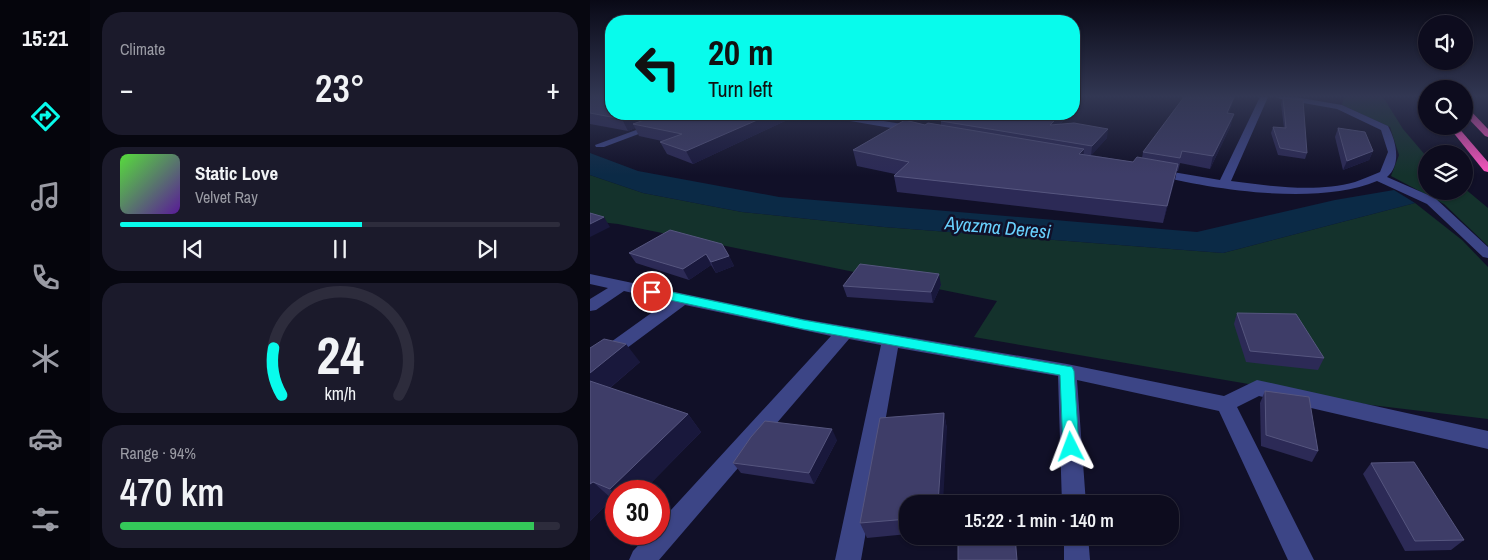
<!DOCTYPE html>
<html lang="en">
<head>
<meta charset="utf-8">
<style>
	body { margin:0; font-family:"Archivo Narrow",sans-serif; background:#1b1a2b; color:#f1f3f6; height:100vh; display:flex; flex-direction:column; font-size:19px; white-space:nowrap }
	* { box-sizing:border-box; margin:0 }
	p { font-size:16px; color:#9a9ba4 }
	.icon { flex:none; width:28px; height:28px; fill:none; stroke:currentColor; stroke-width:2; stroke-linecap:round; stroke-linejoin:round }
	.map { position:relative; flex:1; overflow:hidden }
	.panel { display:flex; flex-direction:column; gap:12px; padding:12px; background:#070710; width:500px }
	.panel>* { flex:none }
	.banner { position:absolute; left:15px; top:15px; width:475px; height:105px; border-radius:20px; box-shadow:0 1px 4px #0004,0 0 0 1px #2d2c3c; background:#08fbec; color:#111; overflow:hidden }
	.buttons { position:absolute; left:828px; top:15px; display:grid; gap:10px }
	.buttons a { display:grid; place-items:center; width:55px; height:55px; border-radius:50%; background:#0d0c1e; box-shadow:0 1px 4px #0004,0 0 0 1px #2d2c3c; font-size:25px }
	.speed { position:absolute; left:15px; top:480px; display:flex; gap:10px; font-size:25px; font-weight:700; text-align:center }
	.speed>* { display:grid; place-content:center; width:65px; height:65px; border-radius:50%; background:#0d0c1e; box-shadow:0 1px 4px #0004,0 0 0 1px #2d2c3c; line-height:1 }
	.speed .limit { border:8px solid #d22; background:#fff; color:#111 }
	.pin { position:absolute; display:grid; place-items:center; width:42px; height:42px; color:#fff; margin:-21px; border:2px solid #fff; border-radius:50%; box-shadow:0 1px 5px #0007 }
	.me { position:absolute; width:55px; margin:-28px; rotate:357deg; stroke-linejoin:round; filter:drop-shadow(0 0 4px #0008) }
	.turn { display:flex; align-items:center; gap:18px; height:105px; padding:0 20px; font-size:22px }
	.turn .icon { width:65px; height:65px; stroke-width:2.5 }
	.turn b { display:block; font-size:35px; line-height:42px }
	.big { font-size:38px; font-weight:600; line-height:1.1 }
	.panel .widget { flex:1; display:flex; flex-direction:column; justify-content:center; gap:8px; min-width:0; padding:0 18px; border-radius:20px; background:#1b1a2b }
	.panel .dial { align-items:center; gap:0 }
	.dial svg { height:130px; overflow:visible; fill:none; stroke:#2d2c3c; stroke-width:7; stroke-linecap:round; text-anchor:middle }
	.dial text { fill:#f1f3f6; stroke:none }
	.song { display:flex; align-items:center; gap:15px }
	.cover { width:60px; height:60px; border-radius:8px; background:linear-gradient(135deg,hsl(110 70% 55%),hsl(270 70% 35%)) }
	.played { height:5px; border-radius:2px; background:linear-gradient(90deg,#08fbec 55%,#2d2c3c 55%) }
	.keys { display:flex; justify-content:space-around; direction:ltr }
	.heat { display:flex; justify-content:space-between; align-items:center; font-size:28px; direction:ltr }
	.charge { height:8px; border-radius:4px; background:linear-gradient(90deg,#34c759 94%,#2d2c3c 0) }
	.trip { position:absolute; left:309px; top:495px; width:280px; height:50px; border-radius:20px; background:#0d0c1e; box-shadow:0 1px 4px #0004,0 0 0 1px #2d2c3c; font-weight:600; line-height:50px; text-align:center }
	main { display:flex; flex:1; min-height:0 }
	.tabs { display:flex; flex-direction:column; width:90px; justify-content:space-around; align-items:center; background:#05050c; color:#9a9ba4 }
	.tabs .icon { width:35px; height:35px }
	.tabs .current { color:#08fbec }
	.tabs b { font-size:22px; color:#f1f3f6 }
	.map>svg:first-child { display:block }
	.green { fill:#14322c }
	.water { fill:#0b2a46 }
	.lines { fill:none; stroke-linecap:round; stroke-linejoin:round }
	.minor { fill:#3c4586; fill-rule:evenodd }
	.highway { fill:#fc55c0; fill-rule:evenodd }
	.wall { fill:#2c2a56 }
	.shaded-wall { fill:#19183c }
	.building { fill:#3e3d68; stroke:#56567f }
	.route { fill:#08fbec; stroke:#05a399 }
	.labels { text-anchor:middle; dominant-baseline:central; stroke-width:5; stroke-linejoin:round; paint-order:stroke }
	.water-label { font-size:19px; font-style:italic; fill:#68d0fd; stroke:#111028 }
</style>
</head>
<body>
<main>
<nav class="tabs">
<b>15:21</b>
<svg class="icon current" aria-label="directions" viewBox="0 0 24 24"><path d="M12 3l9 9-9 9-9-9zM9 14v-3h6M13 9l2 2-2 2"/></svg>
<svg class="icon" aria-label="music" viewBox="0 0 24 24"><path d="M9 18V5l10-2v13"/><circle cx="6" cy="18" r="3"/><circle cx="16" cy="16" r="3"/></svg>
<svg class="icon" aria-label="phone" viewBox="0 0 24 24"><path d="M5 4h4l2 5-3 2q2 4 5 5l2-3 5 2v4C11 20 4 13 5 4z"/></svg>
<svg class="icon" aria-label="climate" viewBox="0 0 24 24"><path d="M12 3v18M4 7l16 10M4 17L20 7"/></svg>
<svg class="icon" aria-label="car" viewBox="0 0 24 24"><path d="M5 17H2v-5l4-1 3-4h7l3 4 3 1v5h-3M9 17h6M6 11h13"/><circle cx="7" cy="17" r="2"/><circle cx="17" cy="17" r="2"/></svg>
<svg class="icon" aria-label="filters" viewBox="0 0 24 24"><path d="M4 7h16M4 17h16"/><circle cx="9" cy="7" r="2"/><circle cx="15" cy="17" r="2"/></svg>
</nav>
<section class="panel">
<div class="widget"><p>Climate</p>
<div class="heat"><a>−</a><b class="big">23°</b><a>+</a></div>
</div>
<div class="widget">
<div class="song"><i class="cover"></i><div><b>Static Love</b><p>Velvet Ray</p></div></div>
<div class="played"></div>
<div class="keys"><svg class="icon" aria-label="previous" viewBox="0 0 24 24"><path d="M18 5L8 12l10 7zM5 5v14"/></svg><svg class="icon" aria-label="pause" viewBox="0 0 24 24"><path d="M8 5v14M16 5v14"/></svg><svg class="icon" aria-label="next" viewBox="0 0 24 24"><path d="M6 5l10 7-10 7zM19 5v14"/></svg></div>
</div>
<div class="widget dial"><svg viewBox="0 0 100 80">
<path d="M14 69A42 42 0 1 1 86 69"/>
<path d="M14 69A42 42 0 0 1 9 40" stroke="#08fbec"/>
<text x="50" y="56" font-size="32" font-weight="700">24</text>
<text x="50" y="72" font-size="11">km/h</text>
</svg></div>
<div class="widget"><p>Range · 94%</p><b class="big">470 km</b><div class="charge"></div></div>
</section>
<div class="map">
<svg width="898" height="560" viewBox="0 0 898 560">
	<rect width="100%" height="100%" fill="#111028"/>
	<g class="green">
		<path d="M 754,97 L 793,97 L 813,129 L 836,156 L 836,191 L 874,191 L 874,188 L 898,208 L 898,246 L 854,204 L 801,176 L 809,155 L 800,127 L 752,105 Z"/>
		<path d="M 0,175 L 53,193 L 152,212 L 294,227 L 633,253 L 825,203 L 872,240 L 898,267 L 898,419 L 781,405 L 384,337 L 407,301 L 28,224 L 0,221 Z"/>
	</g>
	<path class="water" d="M 0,153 L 48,171 L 189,197 L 607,232 L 745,200 L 804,190 L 825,203 L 633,253 L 294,227 L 152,212 L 53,193 L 0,175 Z"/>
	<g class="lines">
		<g class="minor">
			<path d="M 670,97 L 678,97 L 641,181 C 680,186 726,193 765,182 C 774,179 782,175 790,172 L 798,152 L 791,130 L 747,109 L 691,99 L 687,97 L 705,97 L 752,105 L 798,126 C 806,141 812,164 797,177 L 845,198 L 898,247 L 898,258 L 893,257 L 837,204 L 787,181 C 728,206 623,190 561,174 L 560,172 L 565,169 L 630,180 Z"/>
			<path d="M 90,114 L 102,114 L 14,147 L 6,147 L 5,145 Z"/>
			<path d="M 233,114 L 251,114 L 324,126 L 329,129 L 324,132 L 237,117 Z"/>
			<path d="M 0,274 L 213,319 L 477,364 L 634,396 L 667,380 L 898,431 L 898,449 L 669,396 L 647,407 L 724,560 L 698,560 L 629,411 L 487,380 L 496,504 L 472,504 L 468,376 L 308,348 L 271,560 L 245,560 L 291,345 L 259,339 L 69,560 L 39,560 L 43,551 L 59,534 L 69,534 L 69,523 L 241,336 L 95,305 L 6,371 L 0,373 L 0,357 L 78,301 L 34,291 L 6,310 L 0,311 L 0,299 L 18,288 L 0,284 Z"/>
			<path d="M 474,536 L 498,536 L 500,560 L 474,560 Z"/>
		</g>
		<g class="highway">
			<path d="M 874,106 L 877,107 L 898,129 L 898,137 L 895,136 L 874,114 Z"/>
			<path d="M 858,126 L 867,126 L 898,162 L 898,172 L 894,171 Z"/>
		</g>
	</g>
	<g class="wall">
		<path d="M 0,97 L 21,114 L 210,114 L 103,164 L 77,154 L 70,142 L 72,141 L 49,136 L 45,128 L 38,131 L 0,124 Z"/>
		<path d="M 693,98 L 717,153 L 715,159 L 688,155 L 681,133 L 683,127 L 694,128 L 691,104 Z"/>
		<path d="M 639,113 L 641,125 L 620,169 L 590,163 L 588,171 L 587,171 L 573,223 L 307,192 L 304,176 L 305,174 L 267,166 L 263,150 L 335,125 L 351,125 L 351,121 L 362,114 L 480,114 L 470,124 L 517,138 L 501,155 L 543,162 L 552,158 L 553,152 Z"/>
		<path d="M 748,128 L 783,151 L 779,160 L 753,170 L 745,137 Z"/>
		<path d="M 39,253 L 139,256 L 144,266 L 126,273 L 121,265 L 99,280 L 46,263 Z"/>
		<path d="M 351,285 L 343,303 L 257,297 L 253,286 Z"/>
		<path d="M 647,313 L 734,358 L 728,370 L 656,362 L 644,324 Z"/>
		<path d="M 0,348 L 50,362 L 20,388 L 98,414 L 111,432 L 53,491 L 26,491 L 26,501 L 22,499 L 0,521 Z"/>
		<path d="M 675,391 L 728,451 L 722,462 L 671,446 L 670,403 Z"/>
		<path d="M 354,413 L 357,429 L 318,504 L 318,534 L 277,538 L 270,523 Z"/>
		<path d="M 247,440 L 224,484 L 151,473 L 143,463 Z"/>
		<path d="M 781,463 L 874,540 L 861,550 L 815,551 L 773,474 Z"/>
	</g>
	<g class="shaded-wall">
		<path d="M 644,97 L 645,97 L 635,124 L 637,113 Z"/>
		<path d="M 47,114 L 85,114 L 43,124 L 45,128 L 38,131 L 32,119 Z"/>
		<path d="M 181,114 L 210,114 L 103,164 L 96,151 Z"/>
		<path d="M 471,114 L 480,114 L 460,134 L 460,125 Z"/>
		<path d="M 644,114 L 641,125 L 620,169 L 623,156 Z"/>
		<path d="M 518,129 L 517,138 L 501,156 L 502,146 Z"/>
		<path d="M 494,149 L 493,164 L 489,154 Z"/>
		<path d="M 783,151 L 779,160 L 753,170 L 757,161 Z"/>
		<path d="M 588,164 L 585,180 L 573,223 L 577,206 Z"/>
		<path d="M 14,217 L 20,227 L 0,237 L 0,224 Z"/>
		<path d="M 116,254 L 121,265 L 99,280 L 93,269 Z"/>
		<path d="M 139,256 L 144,266 L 126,273 L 121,262 Z"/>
		<path d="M 349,274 L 351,285 L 343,303 L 341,292 Z"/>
		<path d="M 36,344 L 50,362 L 9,397 L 0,387 L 0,373 Z"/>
		<path d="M 354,413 L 357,429 L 353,504 L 348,504 Z"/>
		<path d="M 98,414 L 111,432 L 53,491 L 26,491 L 26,495 L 20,489 Z"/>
		<path d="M 242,429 L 247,440 L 224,484 L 219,473 Z"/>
		<path d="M 3,482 L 22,499 L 0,521 L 0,484 Z"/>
	</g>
	<g class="building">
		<path d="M 0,97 L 21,97 L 21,114 L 47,114 L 32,119 L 0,113 Z"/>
		<path d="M 594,97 L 644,97 L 637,113 L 644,114 L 623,156 L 592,151 L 590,158 L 553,152 Z"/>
		<path d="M 693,98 L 713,100 L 717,153 L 690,148 L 683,127 L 696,128 Z"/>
		<path d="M 71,114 L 181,114 L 96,151 L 70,142 L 92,134 L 43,124 Z"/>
		<path d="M 362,114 L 471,114 L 460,125 L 484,123 L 518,129 L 502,146 L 351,121 Z"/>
		<path d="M 315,120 L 335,125 L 338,123 L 494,149 L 489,154 L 543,162 L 547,157 L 588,164 L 577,206 L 304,176 L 319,162 L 263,150 Z"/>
		<path d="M 748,128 L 775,132 L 783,151 L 757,161 Z"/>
		<path d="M 0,213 L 14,217 L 0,224 Z"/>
		<path d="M 80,230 L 132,244 L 139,256 L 121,262 L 116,254 L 93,269 L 39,253 Z"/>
		<path d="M 270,264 L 349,274 L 341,292 L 253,286 Z"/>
		<path d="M 647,313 L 706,314 L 734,358 L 660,351 Z"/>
		<path d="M 14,339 L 36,344 L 0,373 L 0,348 Z"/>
		<path d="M 0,381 L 98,414 L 20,489 L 3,482 L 0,484 Z"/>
		<path d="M 675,391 L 719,397 L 728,451 L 676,435 Z"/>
		<path d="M 354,413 L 348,504 L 318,504 L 318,519 L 270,523 L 290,418 Z"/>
		<path d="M 175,421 L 242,429 L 219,473 L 143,463 L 161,437 Z"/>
		<path d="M 824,462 L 874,540 L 825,541 L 781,463 Z"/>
		<path d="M 368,536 L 425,536 L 427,560 L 368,560 Z"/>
	</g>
	<linearGradient id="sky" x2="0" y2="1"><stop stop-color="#090916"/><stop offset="0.55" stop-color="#323753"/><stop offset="1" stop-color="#323753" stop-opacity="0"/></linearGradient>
	<rect width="898" height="175" fill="url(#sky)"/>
	<path class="route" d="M 62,288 L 213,320 L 482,367 L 484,371 L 489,447 L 487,452 L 481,454 L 475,452 L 473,447 L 470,375 L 213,329 L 57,295 L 56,292 Z"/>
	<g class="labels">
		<g class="water-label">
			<text transform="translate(408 227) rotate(5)">Ayazma Deresi</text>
		</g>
	</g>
</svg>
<div class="buttons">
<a><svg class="icon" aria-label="sound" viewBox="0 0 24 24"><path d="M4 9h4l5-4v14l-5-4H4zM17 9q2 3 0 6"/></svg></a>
<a><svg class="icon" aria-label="search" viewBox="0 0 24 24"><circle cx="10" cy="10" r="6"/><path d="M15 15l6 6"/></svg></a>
<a><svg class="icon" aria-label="layers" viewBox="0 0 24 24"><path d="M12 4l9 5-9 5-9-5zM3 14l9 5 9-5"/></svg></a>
</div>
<div class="speed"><div class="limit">30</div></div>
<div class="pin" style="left:62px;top:292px;background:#d93025"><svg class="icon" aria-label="arrive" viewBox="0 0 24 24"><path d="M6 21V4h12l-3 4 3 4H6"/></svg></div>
<svg class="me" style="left:481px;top:447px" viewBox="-20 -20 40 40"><path d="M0-17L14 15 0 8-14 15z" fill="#08fbec" stroke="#fff" stroke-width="4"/></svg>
<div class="trip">15:22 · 1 min · 140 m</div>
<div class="banner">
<div class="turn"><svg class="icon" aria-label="left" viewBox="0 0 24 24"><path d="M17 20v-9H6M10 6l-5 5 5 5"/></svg><div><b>20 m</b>Turn left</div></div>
</div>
</div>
</main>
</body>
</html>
